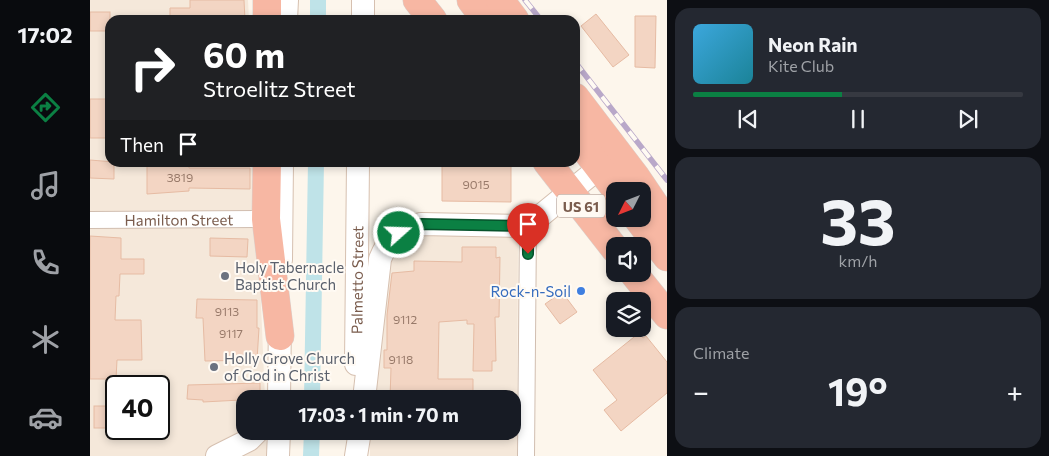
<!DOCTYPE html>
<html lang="en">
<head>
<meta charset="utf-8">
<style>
	body { margin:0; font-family:Commissioner,sans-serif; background:#242831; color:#f1f3f6; height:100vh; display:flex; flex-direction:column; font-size:19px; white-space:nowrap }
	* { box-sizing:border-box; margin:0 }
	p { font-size:16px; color:#9ea1a6 }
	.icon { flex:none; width:28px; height:28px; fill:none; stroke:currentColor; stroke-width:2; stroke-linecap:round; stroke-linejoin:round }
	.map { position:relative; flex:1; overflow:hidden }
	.details { display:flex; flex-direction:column; gap:8px; padding:8px; background:#0d0f14; width:382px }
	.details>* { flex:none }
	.hud { position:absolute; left:15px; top:15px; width:475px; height:152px; border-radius:15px; box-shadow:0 2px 8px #0003; background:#202124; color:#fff; overflow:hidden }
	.needle { width:32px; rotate:228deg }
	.tools { position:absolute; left:516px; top:182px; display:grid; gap:10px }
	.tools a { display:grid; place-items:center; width:45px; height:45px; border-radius:10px; background:#171b24; box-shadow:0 2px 8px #0003; font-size:25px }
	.speed { position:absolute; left:15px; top:375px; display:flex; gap:10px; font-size:25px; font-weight:700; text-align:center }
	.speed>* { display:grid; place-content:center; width:65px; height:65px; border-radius:50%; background:#171b24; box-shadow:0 2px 8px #0003; line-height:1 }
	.speed .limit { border:2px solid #111; border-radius:8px; background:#fff; color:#111 }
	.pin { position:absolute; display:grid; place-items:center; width:42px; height:42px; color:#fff; margin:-51px -21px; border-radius:50% 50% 50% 0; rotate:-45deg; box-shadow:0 0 5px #0007 }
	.pin .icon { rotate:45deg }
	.me { position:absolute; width:55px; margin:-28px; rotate:70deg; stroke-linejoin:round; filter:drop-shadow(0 0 4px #0008) }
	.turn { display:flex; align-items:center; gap:18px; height:105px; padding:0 15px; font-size:22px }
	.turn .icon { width:65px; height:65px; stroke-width:2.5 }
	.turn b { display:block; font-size:35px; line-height:42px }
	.then { display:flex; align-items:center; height:48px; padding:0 15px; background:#0003; gap:10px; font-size:19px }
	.big { font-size:38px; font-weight:700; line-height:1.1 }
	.details .widget { flex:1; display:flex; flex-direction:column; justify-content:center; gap:8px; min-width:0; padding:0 18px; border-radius:15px; background:#242831 }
	.details .dial { align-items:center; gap:0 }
	.dial b { font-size:65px; line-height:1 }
	.song { display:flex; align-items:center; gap:15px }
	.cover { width:60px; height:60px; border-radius:8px; background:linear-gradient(135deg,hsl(200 70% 55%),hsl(190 70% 35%)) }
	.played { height:5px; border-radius:2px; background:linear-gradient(90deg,#0b8043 45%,#363941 45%) }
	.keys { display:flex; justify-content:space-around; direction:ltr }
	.heat { display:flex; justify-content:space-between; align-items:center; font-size:28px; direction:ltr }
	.trip { position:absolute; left:146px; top:390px; width:285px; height:50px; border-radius:15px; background:#171b24; box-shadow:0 2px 8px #0003; font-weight:700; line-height:50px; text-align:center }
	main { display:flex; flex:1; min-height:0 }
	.tab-bar { display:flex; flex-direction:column; width:90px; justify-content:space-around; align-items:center; background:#090b0e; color:#9ea1a6 }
	.tab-bar .icon { width:35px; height:35px }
	.tab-bar .active { color:#0b8043 }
	.tab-bar b { font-size:22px; color:#f1f3f6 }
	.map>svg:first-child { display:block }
	.residential { fill:#f5e8da; fill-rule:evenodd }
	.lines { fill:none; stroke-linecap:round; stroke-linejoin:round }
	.canal { stroke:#bfe3e8; stroke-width:16 }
	.building { fill:#f3d5c3; stroke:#e6bba3 }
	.street-casing { stroke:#d1beb0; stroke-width:18 }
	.secondary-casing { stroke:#d6c0b0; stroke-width:24 }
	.highway-casing { stroke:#dad1cd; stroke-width:29 }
	.street { stroke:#fff; stroke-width:16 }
	.secondary { stroke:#fff; stroke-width:22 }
	.highway { stroke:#f7b7a3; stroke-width:28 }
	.rail-casing { stroke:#b9a8c9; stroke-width:5.5 }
	.rail { stroke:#fffaf3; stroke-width:4; stroke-dasharray:11; stroke-linecap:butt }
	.route-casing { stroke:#07532c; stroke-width:12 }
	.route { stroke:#0b8043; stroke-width:9 }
	.worship-dot { fill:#6b7280; stroke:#fffaf3; stroke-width:2 }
	.shop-dot { fill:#3f7fe0; stroke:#fffaf3; stroke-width:2 }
	.labels { text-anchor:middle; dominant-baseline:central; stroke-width:4; stroke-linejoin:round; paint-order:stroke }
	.number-label { font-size:12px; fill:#987a6a }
	.shield { fill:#fffaf3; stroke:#a28b7f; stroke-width:1 }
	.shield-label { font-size:14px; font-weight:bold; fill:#7a5c4d }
	.street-label { font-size:15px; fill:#7a5c4d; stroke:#fffaf3 }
	.worship-label { font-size:15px; fill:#5b616d; stroke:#fffaf3; text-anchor:start }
	.shop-label { font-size:15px; fill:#366cbe; stroke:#fffaf3; text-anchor:end }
</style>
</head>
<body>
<main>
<nav class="tab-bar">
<b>17:02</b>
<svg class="icon active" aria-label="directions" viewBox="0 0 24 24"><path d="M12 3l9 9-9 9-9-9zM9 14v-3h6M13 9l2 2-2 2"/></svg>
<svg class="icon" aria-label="music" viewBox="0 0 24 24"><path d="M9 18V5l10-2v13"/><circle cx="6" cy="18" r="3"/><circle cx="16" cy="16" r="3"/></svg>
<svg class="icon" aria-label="phone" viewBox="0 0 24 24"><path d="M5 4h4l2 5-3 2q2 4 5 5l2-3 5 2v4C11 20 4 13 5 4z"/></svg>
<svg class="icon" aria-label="climate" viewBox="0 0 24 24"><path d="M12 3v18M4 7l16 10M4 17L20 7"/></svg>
<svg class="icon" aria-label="car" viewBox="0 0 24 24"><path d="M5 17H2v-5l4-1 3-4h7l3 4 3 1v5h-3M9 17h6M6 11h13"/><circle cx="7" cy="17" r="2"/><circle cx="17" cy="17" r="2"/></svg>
</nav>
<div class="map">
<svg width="577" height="456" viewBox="0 0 577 456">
	<rect width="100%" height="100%" fill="#fdf6ec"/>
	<g class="residential">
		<path d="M 0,0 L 158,0 L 159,20 L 20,20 L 20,162 L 165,163 L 175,399 L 155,399 L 155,431 L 176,431 L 177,456 L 0,456 ZM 26,386 L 69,386 L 69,429 L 26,429 Z"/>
		<path d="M 284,232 L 428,236 L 427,456 L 280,456 L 280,431 L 422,431 L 422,399 L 281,399 Z"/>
	</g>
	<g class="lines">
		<g class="canal">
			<path d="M 228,20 L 228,0"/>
			<path d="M 222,399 L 226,162"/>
			<path d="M 221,456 L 222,431"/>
		</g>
	</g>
	<g class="building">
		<path d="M 100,0 L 154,0 L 155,20 L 80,20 L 80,8 L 100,8 Z"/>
		<rect x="0" y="12" width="20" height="19"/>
		<path d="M 506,14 L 539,55 L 523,67 L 491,26 Z"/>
		<path d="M 545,16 L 566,16 L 565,68 L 545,67 Z"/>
		<rect x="0" y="99" width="20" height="39"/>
		<path d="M 0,160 L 24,162 L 24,179 L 0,178 Z"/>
		<path d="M 57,162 L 99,162 L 99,168 L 160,168 L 160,189 L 99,188 L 99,191 L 57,194 Z"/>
		<path d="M 352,162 L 405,162 L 405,166 L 421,166 L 421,202 L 352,201 Z"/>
		<path d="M 0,236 L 31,238 L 31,259 L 54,259 L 54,274 L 30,274 L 29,296 L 26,296 L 25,320 L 51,320 L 52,360 L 27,360 L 26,379 L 0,379 Z"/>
		<path d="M 120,238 L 158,239 L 157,257 L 120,256 Z"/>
		<path d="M 372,247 L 406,247 L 406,258 L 410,257 L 409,317 L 405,317 L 406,361 L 402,361 L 402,371 L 383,371 L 384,324 L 377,324 L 377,320 L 349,322 L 348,379 L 383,379 L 383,392 L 329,392 L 329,399 L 300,399 L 301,368 L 294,368 L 294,350 L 297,350 L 297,315 L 302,273 L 324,271 L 324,261 L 372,262 Z"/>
		<path d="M 472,292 L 487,312 L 470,324 L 455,304 Z"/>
		<path d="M 107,299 L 167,300 L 167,328 L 169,328 L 167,360 L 115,361 L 113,318 L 106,318 Z"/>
		<path d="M 549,333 L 553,338 L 556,336 L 577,362 L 577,393 L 531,431 L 514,410 L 527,400 L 503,370 Z"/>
		<path d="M 170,383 L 170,399 L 113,402 L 113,400 L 97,399 L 98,385 Z"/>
		<rect x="4" y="406" width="21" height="22"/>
	</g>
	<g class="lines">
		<defs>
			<g id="street">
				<path id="s1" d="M 0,220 L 176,219"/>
				<path d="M 436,456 L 438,226"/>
			</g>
			<g id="secondary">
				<path d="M 196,20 L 197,0"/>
				<path d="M 273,20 L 273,0"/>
				<path d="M 191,260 L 192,162"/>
				<path id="s2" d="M 266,364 L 268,162"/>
				<path d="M 189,399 L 190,320"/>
				<path d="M 274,399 L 290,259 C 298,239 310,229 331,224 L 438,226 L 509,168"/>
				<path d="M 127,456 L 159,440 L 168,431"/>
				<path d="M 188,456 L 189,431"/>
				<path d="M 266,456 L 270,431"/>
			</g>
			<g id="highway">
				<path d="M 327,0 L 343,20"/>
				<path d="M 381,0 L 396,20"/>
				<path d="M 410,0 L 425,20"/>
				<path d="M 177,20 L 177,0"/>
				<path d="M 485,97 L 546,177 L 577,223"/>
				<path d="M 485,136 L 527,191"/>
				<path d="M 177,162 L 176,219 L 190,336"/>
				<path d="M 457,162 L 525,249"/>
				<path d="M 548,219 L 577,257"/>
				<path d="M 544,274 L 577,315"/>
			</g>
		</defs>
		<use href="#street" class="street-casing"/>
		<use href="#secondary" class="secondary-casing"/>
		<use href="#highway" class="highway-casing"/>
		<use href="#street" class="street"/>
		<use href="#secondary" class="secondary"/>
		<use href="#highway" class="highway"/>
		<defs>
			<g id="rail">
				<path d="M 435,0 L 451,20"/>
				<path d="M 485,62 L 577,180"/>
			</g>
		</defs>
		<use href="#rail" class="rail-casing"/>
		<use href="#rail" class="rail"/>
	</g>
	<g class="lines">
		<defs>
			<path id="route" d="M 309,233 L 319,227 L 331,224 L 438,226 L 438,254"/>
		</defs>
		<use href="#route" class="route-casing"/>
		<use href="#route" class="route"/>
	</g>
	<g class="worship-dot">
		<circle cx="135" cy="276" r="5"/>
		<circle cx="124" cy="367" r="5"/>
	</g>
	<circle class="shop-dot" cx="491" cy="291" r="5"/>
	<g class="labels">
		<g class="number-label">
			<text x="90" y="177">3819</text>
			<text x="386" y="184">9015</text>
			<text x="137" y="311">9113</text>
			<text x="315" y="319">9112</text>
			<text x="141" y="333">9117</text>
			<text x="311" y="359">9118</text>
		</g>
		<rect class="shield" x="467" y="194.5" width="48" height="23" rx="4"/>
		<g class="shield-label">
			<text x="491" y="206">US 61</text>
		</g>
		<g class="street-label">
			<text stroke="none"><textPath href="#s1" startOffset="89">Hamilton Street</textPath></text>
			<text stroke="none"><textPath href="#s2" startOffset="84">Palmetto Street</textPath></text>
		</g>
		<g class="worship-label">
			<text x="145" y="267">Holy Tabernacle<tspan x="145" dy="17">Baptist Church</tspan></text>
			<text x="134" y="358">Holly Grove Church<tspan x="134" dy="17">of God in Christ</tspan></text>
		</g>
		<g class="shop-label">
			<text x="481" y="291">Rock-n-Soil</text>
		</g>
	</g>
</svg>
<div class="tools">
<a><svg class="needle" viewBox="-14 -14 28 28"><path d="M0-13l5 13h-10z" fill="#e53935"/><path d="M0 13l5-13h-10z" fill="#9ea1a6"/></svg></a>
<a><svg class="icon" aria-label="sound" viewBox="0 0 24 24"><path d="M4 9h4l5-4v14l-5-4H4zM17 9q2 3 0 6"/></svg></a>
<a><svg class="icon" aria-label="layers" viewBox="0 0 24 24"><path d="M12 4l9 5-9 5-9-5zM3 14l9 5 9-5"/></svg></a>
</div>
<div class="speed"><div class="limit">40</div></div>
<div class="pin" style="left:438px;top:254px;background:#d93025"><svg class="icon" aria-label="arrive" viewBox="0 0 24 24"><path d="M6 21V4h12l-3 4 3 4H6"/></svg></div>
<svg class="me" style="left:309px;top:233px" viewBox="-20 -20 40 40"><circle r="17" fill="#0b8043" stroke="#fff" stroke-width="3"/><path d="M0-11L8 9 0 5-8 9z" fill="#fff"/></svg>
<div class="trip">17:03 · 1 min · 70 m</div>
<div class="hud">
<div class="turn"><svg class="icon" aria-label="right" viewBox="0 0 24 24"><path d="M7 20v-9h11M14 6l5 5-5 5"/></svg><div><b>60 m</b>Stroelitz Street</div></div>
<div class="then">Then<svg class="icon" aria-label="arrive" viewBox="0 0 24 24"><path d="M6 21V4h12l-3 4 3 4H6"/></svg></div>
</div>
</div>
<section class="details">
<div class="widget">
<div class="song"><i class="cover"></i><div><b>Neon Rain</b><p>Kite Club</p></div></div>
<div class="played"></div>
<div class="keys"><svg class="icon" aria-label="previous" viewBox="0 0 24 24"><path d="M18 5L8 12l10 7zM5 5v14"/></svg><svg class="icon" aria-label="pause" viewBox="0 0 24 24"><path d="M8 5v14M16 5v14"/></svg><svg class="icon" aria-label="next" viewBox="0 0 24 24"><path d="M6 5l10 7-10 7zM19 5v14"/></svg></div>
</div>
<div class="widget dial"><b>33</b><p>km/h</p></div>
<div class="widget"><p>Climate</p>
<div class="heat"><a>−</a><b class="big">19°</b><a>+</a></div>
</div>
</section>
</main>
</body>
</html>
